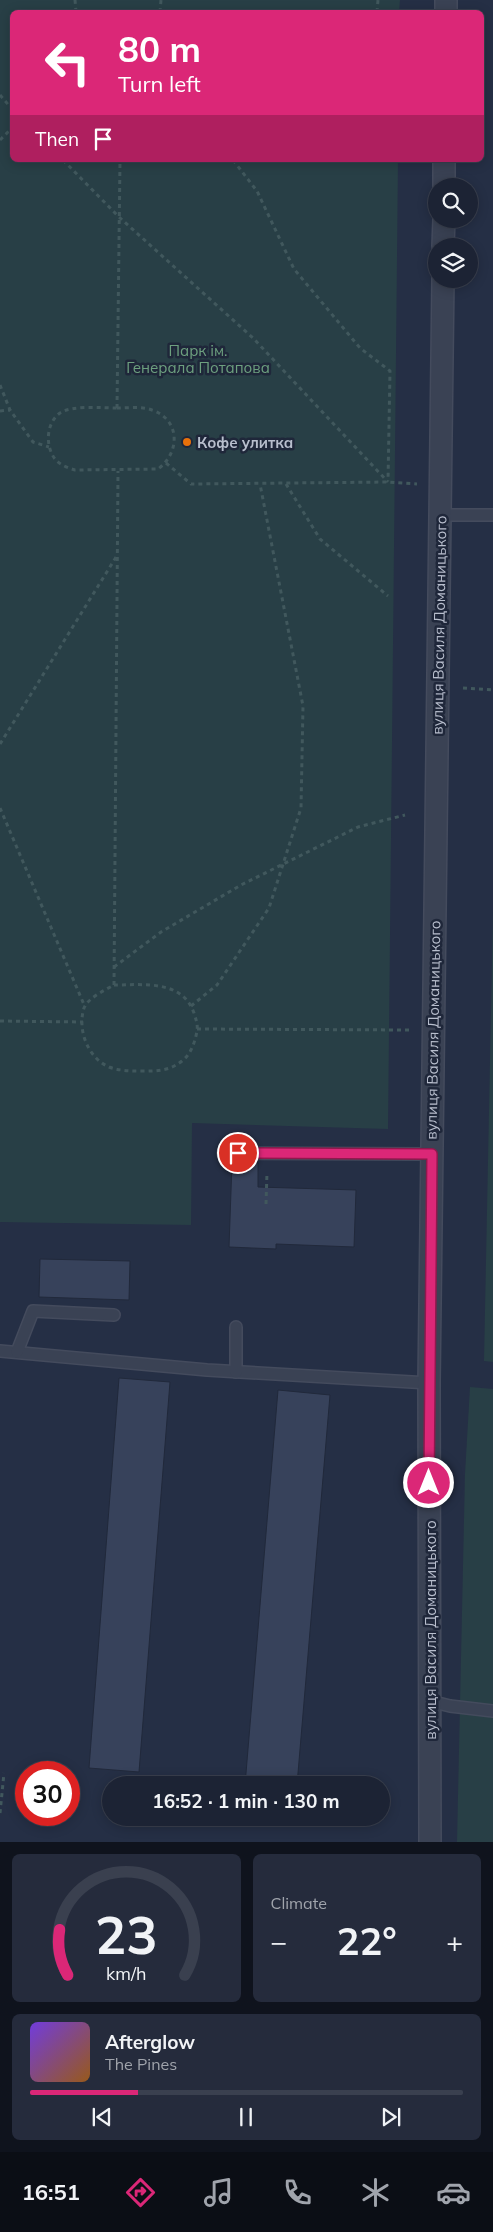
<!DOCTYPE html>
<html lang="en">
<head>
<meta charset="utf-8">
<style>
	body { margin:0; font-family:Mulish,sans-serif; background:#252b3c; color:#f1f3f6; height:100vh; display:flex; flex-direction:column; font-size:19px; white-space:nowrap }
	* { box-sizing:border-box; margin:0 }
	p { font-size:16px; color:#a0a4ac }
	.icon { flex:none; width:28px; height:28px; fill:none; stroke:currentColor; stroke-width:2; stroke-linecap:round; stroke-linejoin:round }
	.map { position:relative; height:1842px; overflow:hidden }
	.details { display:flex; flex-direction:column; gap:12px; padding:12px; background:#0f131d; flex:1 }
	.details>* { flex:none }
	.top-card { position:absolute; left:10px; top:10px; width:474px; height:152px; border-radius:8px; box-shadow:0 2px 12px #0003,0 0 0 1px #3a404f; background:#db2777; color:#fff; overflow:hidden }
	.controls { position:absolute; left:428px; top:178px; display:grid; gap:10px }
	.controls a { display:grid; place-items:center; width:50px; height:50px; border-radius:50%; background:#1c2334; box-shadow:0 2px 12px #0003,0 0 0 1px #3a404f; font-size:25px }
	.speed { position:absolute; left:15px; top:1761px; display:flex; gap:10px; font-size:25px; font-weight:700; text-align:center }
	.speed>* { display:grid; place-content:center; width:65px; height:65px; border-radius:50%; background:#1c2334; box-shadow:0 2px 12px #0003,0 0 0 1px #3a404f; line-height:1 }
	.speed .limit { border:8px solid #d22; background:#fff; color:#111 }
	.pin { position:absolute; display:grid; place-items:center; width:42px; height:42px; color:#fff; margin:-21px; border:2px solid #fff; border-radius:50%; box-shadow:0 1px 5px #0007 }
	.me { position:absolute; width:55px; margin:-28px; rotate:0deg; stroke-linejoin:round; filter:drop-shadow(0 0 4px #0008) }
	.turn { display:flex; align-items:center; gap:18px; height:105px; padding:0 25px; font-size:22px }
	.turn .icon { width:65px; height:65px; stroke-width:2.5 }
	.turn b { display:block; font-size:35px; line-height:42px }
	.then { display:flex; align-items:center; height:48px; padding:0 25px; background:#0003; gap:10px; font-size:19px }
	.big { font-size:38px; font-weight:700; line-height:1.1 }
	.details .card { flex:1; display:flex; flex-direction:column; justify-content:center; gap:8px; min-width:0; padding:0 18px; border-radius:8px; background:#252b3c }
	.details .dial { align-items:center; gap:0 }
	.dial svg { height:130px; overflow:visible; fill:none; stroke:#3a404f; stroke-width:7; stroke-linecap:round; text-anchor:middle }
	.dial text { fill:#f1f3f6; stroke:none }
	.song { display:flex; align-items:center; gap:15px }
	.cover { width:60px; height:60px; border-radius:8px; background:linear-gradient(135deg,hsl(260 70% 55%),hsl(30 70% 35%)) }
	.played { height:5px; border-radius:2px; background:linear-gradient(90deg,#db2777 25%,#3a404f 25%) }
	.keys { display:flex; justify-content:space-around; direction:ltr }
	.heat { display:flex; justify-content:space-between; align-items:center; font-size:28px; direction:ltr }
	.details .tiles { flex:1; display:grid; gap:12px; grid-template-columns:1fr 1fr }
	.card:last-child { grid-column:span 2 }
	.trip { position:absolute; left:102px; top:1776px; width:288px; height:50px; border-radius:25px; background:#1c2334; box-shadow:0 2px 12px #0003,0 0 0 1px #3a404f; font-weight:700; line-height:50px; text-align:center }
	.menu { display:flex; height:80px; justify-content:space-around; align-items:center; background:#0b0e15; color:#a0a4ac }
	.menu .icon { width:35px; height:35px }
	.menu .selected { color:#db2777 }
	.menu b { font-size:22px; color:#f1f3f6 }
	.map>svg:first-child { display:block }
	.green { fill:#283f46 }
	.building { fill:#37425b; stroke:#21293b }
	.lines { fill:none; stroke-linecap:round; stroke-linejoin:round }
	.service-casing { stroke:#444b5d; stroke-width:14 }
	.minor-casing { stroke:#444b5d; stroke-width:24 }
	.path { stroke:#41585d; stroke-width:3; stroke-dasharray:4 4; stroke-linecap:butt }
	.service { stroke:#3a4254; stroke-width:11 }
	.minor { stroke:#3a4254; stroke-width:21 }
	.route-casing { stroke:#8e194d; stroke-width:12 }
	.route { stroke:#db2777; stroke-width:9 }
	.food-dot { fill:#e8710a; stroke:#1f273a; stroke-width:2 }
	.labels { text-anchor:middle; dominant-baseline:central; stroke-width:5; stroke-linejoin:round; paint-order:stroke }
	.park-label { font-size:15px; fill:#6da07f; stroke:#1f273a }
	.poi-label { font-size:15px; font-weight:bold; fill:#b8becd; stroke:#1f273a; text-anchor:start }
	.street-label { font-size:15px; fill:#b8becd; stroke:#1f273a }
</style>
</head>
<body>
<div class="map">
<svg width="493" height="1842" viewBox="0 0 493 1842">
	<rect width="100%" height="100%" fill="#252f45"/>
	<g class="green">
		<path d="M 0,0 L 400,0 L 399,12 L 12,12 L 12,160 L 398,160 L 388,1129 L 192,1123 L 191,1225 L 0,1222 Z"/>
		<path d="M 493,911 L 493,1362 L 484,1361 Z"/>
		<path d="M 470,1387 L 493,1389 L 493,1842 L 457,1842 L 465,1474 Z"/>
	</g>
	<g class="building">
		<path d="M 232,1163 L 258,1163 L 258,1187 L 356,1190 L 354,1247 L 276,1244 L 276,1249 L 229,1247 Z"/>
		<path d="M 40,1259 L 130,1261 L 129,1300 L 39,1297 Z"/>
		<path d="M 119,1378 L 170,1382 L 139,1772 L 89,1768 Z"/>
		<path d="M 278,1390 L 330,1395 L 297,1785 L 245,1785 Z"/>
	</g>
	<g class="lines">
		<defs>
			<g id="service">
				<path d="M 440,515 L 493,515"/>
				<path d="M 223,1153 L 432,1154"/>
				<path d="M 0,1351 L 207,1370 L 429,1383"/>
				<path d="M 17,1352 L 33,1311 L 114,1315"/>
				<path d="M 236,1372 L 236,1327"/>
				<path d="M 430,1701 L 450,1706 L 493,1711"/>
			</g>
			<g id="minor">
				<path d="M 446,12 L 446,0"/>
				<path d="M 444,186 L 444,160"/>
				<path d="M 443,246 L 444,219"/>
				<path d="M 430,1842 L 429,1383 L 443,279"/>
			</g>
		</defs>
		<use href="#service" class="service-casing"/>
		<use href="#minor" class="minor-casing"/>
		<g class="path">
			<path d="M 75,0 L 76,12"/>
			<path d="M 160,12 L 161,0"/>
			<path d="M 377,12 L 378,0"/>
			<path d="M 0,95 L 12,109"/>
			<path d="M 0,140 L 12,128"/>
			<path d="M 63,160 L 119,217 L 253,338 L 388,482"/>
			<path d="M 233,160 L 257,191 L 294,269 L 360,348 L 390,371 L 388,481"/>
			<path d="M 0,385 L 10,410 L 33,442 L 49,447"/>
			<path d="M 117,408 C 128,408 142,406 152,410 C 181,420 180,453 158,469 L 75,470 C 68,468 60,465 55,459 C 45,446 46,423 60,413 C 71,405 103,408 117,408 Z"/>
			<path d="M 117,408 L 120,160"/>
			<path d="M 0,411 L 10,410"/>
			<path d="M 166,463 L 191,484 L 388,482 L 417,484"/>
			<path d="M 286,484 L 320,539 L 388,596"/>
			<path d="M 463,688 L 493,690"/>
			<path d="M 0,744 L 118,554"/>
			<path d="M 0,808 L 85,1007"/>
			<path d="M 114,967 L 161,932 L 241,885 L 358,827 L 405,815"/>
			<path d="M 114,985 L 118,471"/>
			<path d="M 114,985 C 142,985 182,979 194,1013 C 196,1020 198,1024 197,1031 C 195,1042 191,1054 182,1061 C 169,1071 158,1071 143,1071 C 131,1071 120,1071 109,1067 C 88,1058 77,1030 84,1008 C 88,998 105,990 114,985 Z"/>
			<path d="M 191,1006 L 217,985 L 269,908 L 301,808 L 303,706 L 260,484"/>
			<path d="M 0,1021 L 83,1022"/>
			<path d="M 197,1029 L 411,1030"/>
			<path d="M 266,1204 L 267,1172"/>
			<path d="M 0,1813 L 4,1773"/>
		</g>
		<use href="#service" class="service"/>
		<use href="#minor" class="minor"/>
	</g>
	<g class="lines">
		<defs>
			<path id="route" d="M 238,1153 L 432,1154 L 429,1483"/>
		</defs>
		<use href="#route" class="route-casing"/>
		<use href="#route" class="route"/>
	</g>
	<circle class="food-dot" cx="187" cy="442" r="5"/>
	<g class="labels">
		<g class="park-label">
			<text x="198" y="350">Парк ім.<tspan x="198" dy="17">Генерала Потапова</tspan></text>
		</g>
		<g class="poi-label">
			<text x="197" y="442">Кофе улитка</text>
		</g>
		<g class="street-label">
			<text transform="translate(439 625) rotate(-89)">вулиця Василя Доманицького</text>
			<text transform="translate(433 1030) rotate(-89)">вулиця Василя Доманицького</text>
			<text transform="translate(430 1630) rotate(-90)">вулиця Василя Доманицького</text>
		</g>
	</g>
</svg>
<div class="controls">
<a><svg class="icon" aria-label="search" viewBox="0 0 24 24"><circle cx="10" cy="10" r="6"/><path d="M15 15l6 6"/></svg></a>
<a><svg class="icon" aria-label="layers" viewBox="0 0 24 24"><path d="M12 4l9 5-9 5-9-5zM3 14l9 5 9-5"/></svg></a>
</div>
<div class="speed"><div class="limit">30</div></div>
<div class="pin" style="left:238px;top:1153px;background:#d93025"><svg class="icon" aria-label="arrive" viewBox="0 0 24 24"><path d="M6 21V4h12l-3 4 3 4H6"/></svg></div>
<svg class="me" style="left:429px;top:1483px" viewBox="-20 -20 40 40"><circle r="17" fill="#db2777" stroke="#fff" stroke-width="3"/><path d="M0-11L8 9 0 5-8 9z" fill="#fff"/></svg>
<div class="trip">16:52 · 1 min · 130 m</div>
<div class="top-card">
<div class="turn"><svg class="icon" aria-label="left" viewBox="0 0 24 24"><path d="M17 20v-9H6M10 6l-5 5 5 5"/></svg><div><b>80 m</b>Turn left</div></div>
<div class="then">Then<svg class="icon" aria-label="arrive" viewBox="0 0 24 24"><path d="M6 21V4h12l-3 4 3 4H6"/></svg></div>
</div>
</div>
<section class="details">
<div class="tiles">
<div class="card dial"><svg viewBox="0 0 100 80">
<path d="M14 69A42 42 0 1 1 86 69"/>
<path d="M14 69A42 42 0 0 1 9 41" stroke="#db2777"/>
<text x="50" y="56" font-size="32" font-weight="700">23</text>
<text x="50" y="72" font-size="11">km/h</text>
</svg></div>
<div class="card"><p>Climate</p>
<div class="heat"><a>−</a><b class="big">22°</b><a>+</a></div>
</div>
<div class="card">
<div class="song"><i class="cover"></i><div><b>Afterglow</b><p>The Pines</p></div></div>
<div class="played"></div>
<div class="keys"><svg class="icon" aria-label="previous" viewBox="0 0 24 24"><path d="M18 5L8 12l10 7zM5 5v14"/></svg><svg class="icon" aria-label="pause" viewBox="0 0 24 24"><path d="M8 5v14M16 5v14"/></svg><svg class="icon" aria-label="next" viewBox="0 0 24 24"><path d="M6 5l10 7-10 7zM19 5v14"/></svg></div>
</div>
</div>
</section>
<nav class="menu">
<b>16:51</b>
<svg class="icon selected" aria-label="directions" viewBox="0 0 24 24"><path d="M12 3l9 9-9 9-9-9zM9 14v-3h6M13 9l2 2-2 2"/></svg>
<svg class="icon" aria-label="music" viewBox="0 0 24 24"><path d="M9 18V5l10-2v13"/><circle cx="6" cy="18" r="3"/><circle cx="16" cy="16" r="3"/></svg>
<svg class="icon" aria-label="phone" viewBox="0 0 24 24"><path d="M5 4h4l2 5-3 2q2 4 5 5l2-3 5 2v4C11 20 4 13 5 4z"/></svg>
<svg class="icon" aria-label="climate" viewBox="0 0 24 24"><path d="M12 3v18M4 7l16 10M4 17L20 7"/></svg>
<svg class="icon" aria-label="car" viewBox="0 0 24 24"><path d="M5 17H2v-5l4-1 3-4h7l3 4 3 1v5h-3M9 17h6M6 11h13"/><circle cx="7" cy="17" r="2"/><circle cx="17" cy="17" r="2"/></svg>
</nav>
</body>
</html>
